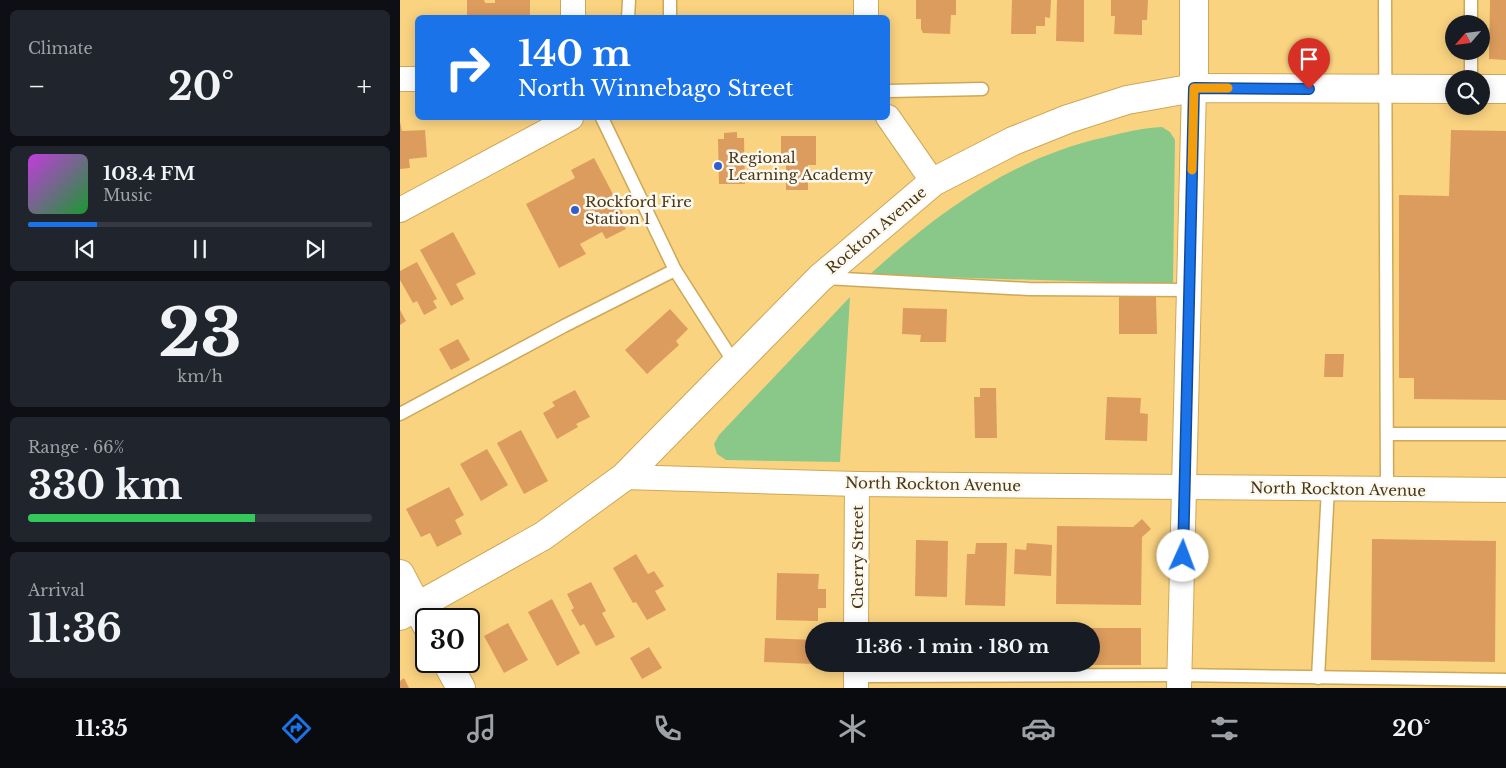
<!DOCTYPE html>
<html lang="en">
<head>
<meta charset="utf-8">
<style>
	body { margin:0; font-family:"Libre Baskerville",serif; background:#20242c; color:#f1f3f6; height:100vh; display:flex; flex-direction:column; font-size:19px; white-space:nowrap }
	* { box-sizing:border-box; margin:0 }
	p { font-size:16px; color:#9ea1a6 }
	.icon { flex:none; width:28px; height:28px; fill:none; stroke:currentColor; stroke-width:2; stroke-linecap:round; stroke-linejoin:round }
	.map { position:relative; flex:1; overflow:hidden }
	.details { display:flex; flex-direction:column; gap:10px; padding:10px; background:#0d0f14; width:400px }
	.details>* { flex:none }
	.guide { position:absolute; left:15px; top:15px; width:475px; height:105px; border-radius:8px; box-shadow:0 2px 12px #0003; background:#1a73e8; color:#fff; overflow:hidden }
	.needle { width:32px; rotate:242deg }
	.fabs { position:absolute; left:1045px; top:15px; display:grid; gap:10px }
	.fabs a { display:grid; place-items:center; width:45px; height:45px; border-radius:50%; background:#171b24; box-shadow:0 2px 12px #0003; font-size:25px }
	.speed { position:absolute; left:15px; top:608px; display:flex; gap:10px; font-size:25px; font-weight:700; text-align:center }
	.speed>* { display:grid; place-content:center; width:65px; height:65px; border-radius:50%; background:#171b24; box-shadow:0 2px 12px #0003; line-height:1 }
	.speed .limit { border:2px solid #111; border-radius:8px; background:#fff; color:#111 }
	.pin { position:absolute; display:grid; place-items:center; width:42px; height:42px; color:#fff; margin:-51px -21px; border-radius:50% 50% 50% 0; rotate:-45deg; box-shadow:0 0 5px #0007 }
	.pin .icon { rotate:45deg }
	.me { position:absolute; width:55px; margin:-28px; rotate:2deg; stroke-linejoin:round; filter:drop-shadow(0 0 4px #0008) }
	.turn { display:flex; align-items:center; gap:18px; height:105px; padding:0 20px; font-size:22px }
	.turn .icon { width:65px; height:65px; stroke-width:2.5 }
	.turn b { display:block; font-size:35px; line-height:42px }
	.big { font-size:38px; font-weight:800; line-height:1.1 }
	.details .tile { flex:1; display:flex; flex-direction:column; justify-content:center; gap:8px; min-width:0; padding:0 18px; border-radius:8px; background:#20242c }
	.details .dial { align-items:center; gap:0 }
	.dial b { font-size:65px; line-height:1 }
	.song { display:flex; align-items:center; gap:15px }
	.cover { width:60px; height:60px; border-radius:8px; background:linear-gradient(135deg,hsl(290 70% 55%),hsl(130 70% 35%)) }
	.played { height:5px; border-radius:2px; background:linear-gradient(90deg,#1a73e8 20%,#363941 20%) }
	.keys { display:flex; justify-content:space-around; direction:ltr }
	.heat { display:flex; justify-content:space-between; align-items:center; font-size:28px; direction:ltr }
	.charge { height:8px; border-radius:4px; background:linear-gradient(90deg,#34c759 66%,#363941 0) }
	.trip { position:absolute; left:405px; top:622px; width:295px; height:50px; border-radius:25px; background:#171b24; box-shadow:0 2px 12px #0003; font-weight:800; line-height:50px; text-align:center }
	.dock { display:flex; height:80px; justify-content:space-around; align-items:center; background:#090b0e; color:#9ea1a6 }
	.dock .icon { width:35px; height:35px }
	.dock .active { color:#1a73e8 }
	.dock b { font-size:22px; color:#f1f3f6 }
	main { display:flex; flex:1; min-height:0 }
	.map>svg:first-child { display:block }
	.green { fill:#8ac88a }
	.building { fill:#dc9c5d }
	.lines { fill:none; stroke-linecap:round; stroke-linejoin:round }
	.lane-casing { stroke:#cea857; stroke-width:15 }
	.street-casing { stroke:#cea857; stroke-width:26 }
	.secondary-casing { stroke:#cea857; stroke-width:30 }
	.lane { stroke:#fff; stroke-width:12 }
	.street { stroke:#fff; stroke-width:24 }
	.secondary { stroke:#fff; stroke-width:28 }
	.route-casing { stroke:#114b97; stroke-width:12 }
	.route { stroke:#1a73e8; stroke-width:9 }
	.slow { stroke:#f59e0b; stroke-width:9 }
	.poi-dot { fill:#325dcd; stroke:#fdf9f1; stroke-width:2 }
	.labels { text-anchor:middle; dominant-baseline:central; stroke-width:5; stroke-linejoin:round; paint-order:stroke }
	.poi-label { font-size:15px; fill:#483816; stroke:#fdf9f1; text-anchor:start }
	.street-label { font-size:15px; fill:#483816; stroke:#fdf9f1 }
</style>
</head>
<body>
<main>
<section class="details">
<div class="tile"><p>Climate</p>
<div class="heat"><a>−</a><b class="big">20°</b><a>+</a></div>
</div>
<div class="tile">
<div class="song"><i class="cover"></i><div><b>103.4 FM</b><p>Music</p></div></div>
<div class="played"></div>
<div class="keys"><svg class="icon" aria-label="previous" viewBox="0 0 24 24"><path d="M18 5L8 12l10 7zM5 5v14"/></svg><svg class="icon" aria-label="pause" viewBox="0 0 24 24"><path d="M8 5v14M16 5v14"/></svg><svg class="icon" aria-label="next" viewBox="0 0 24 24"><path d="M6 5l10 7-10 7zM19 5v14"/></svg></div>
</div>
<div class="tile dial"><b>23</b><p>km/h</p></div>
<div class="tile"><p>Range · 66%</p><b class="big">330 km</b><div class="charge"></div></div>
<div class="tile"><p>Arrival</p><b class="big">11:36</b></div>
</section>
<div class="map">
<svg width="1106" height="688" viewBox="0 0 1106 688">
	<rect width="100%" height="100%" fill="#fad381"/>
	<g class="green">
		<path d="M 762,127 L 770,132 L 775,140 L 773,284 L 469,275 C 540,211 611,158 706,137 C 725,132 743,128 762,127 Z"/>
		<path d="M 450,297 L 440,462 L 326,460 L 317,454 L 314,444 L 319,435 Z"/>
	</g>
	<g class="building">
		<path d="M 67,0 L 84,0 L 85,3 L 95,3 L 95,0 L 130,0 L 130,18 L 67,18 Z"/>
		<path d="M 516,0 L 556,0 L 556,15 L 551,15 L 550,34 L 523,33 L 521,29 L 521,19 L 516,19 Z"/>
		<path d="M 612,0 L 651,0 L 650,18 L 645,17 L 645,26 L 636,26 L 636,34 L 611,34 Z"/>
		<path d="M 657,0 L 684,0 L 684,42 L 656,41 Z"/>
		<path d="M 711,0 L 748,0 L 747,20 L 742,20 L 742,35 L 714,34 L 715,16 L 711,16 Z"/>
		<path d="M 1090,0 L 1106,0 L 1106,60 L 1089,59 Z"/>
		<path d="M 0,122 L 2,131 L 25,130 L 27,157 L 9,159 L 10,168 L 0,169 Z"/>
		<path d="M 1051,130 L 1106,131 L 1106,400 L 1014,399 L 1014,378 L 999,378 L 999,195 L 1049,196 Z"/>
		<path d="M 337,132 L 337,138 L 344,138 L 345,184 L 319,184 L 318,139 L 324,139 L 324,133 Z"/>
		<path d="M 381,136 L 416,136 L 416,165 L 408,165 L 408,190 L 386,190 L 386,164 L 381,164 Z"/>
		<path d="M 194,158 L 225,217 L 221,219 L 226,229 L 206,239 L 202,232 L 180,244 L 186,254 L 159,268 L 126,204 L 175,178 L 171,170 Z"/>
		<path d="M 53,232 L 76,274 L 56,284 L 64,299 L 51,306 L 20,250 Z"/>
		<path d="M 17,262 L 37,299 L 33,301 L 37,308 L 24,315 L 17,301 L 13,303 L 0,280 L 0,271 Z"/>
		<path d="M 719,297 L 756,297 L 757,334 L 719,334 Z"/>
		<path d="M 503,308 L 547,309 L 546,342 L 520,342 L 521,335 L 502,334 Z"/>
		<path d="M 270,309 L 288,329 L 276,341 L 279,345 L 247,374 L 225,350 Z"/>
		<path d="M 0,310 L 6,321 L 0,325 Z"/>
		<path d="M 58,339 L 70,360 L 51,370 L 39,349 Z"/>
		<path d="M 925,354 L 944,354 L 943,377 L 924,377 Z"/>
		<path d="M 580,388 L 596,388 L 597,438 L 575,438 L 574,397 L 580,397 Z"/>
		<path d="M 175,390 L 190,417 L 176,424 L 178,427 L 157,439 L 143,413 L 155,406 L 152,402 Z"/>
		<path d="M 707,397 L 741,398 L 740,413 L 748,414 L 747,441 L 705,440 Z"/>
		<path d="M 121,430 L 148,481 L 124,494 L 97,443 Z"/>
		<path d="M 87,449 L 108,485 L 81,501 L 60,464 Z"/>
		<path d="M 49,487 L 64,515 L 55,520 L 62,534 L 37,547 L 30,533 L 21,537 L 6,509 Z"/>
		<path d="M 742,519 L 751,529 L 742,537 L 741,605 L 656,604 L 657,526 L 733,527 Z"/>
		<path d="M 972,539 L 1096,541 L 1095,662 L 971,660 Z"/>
		<path d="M 516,540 L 548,541 L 547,597 L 515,596 Z"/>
		<path d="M 576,543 L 607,543 L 605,606 L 565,605 L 567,554 L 575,554 Z"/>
		<path d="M 627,543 L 652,545 L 651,576 L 614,574 L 615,549 L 626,550 Z"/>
		<path d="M 236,554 L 248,574 L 254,571 L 264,586 L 255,591 L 266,610 L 247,620 L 236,602 L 233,603 L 213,568 Z"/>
		<path d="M 377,573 L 419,574 L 418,589 L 426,589 L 426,608 L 418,608 L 418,621 L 376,620 Z"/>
		<path d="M 191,582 L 206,611 L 202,613 L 215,637 L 196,646 L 184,624 L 180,626 L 171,610 L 174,608 L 167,594 Z"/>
		<path d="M 152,599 L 180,653 L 157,666 L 128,612 Z"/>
		<path d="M 108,623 L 128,660 L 104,673 L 84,636 Z"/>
		<path d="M 681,628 L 741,628 L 741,665 L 691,665 L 691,631 L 681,631 Z"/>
		<path d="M 365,638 L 414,640 L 414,664 L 364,662 Z"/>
		<path d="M 249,647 L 262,668 L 242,679 L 230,658 Z"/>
		<path d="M 4,678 L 9,688 L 0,688 L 0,681 Z"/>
	</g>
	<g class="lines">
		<defs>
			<g id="lane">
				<path d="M 985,0 L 987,489"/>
				<path d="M 1071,0 L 1071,24"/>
				<path d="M 228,18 L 229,0"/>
				<path d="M 270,18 L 270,0"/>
				<path d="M 1071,51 L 1071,79"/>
				<path d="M 488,91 L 582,89"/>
				<path d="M 202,118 L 275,270"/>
				<path d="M 425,278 L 629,289 L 788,290"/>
				<path d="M 0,414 L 164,326 L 275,270 L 335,364"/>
				<path d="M 987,434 L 1106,434"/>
				<path d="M 456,676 L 779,675 L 1106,680"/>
				<path d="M 918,678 L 928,488"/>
			</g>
			<g id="street">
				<path d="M 173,18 L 173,0"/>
				<path d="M 466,18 L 466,0"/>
				<path d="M 0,79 L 18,79"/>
				<path d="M 488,117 L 533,182"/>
				<path d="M 0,210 L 171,118"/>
				<path d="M 224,477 L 457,484 L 1106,490"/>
				<path d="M 456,631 L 457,484"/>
				<path d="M 456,688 L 456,664"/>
				<path d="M 779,688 L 794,88"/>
			</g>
			<g id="secondary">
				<path d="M 794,88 L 794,0"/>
				<path d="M 1081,89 L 1106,89"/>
				<path d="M 0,574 L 26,624"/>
				<path d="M 0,616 L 143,536 L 224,477 L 420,278 L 533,182 L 613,141 L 668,119 L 727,100 L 794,88 L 1054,89"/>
				<path d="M 46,661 L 61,688"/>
			</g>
		</defs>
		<use href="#lane" class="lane-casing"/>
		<use href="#street" class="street-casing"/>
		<use href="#secondary" class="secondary-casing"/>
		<use href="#lane" class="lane"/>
		<use href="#street" class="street"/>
		<use href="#secondary" class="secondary"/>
	</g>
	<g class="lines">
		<defs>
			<path id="route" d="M 783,556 L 794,88 L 909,89"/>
		</defs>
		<use href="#route" class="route-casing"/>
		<use href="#route" class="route"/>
		<path class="slow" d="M 792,170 L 794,88 L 828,88"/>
	</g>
	<g class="poi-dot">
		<circle cx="318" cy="166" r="5"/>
		<circle cx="175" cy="210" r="5"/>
	</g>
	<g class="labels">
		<g class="poi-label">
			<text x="328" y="157">Regional<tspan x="328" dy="17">Learning Academy</tspan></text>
			<text x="185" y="201">Rockford Fire<tspan x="185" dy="17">Station 1</tspan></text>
		</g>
		<g class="street-label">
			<text transform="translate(476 230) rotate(-40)">Rockton Avenue</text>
			<text transform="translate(533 484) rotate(1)">North Rockton Avenue</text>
			<text transform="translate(938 489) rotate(1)">North Rockton Avenue</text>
			<text transform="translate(457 557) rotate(-90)">Cherry Street</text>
		</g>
	</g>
</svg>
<div class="fabs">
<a><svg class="needle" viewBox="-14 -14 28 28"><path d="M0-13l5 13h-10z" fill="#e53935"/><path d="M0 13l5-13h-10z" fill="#9ea1a6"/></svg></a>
<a><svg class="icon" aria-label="search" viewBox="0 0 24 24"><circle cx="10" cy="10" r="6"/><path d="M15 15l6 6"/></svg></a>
</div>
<div class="speed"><div class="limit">30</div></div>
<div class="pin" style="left:909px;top:89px;background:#d93025"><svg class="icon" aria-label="arrive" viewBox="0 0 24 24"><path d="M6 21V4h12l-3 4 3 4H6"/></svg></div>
<svg class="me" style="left:783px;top:556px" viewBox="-20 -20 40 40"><circle r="19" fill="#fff"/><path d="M0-13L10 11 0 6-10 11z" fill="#1a73e8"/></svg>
<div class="trip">11:36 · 1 min · 180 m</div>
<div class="guide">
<div class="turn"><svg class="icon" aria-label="right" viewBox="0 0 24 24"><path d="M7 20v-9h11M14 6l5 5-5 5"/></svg><div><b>140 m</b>North Winnebago Street</div></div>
</div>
</div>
</main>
<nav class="dock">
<b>11:35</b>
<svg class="icon active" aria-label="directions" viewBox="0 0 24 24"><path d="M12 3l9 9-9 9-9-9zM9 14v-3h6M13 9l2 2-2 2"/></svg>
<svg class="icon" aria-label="music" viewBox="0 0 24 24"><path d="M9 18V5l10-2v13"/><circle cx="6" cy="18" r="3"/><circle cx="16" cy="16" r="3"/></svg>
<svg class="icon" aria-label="phone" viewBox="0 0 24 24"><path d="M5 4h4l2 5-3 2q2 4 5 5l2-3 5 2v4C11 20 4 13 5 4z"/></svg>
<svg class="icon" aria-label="climate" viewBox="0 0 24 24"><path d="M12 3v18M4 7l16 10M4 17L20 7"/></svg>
<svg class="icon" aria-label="car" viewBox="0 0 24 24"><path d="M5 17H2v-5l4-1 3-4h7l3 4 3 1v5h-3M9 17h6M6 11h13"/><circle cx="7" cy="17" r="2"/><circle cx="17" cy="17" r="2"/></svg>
<svg class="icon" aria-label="filters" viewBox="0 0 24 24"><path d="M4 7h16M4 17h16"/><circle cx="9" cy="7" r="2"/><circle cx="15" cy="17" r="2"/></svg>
<b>20°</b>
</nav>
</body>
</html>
